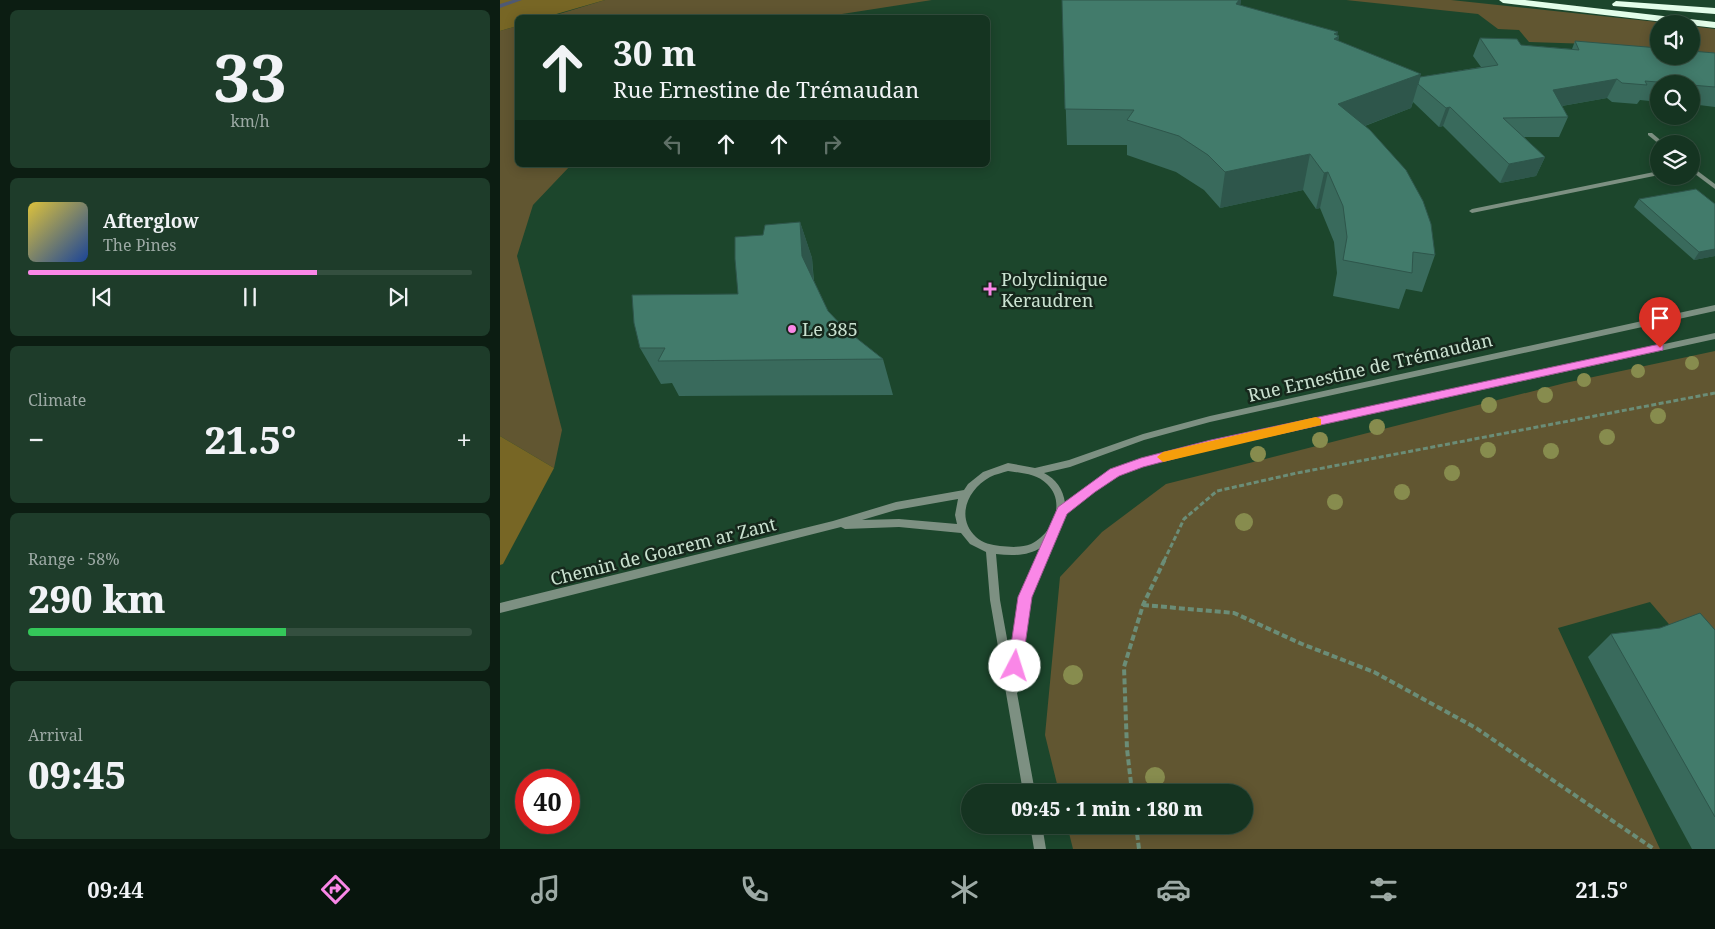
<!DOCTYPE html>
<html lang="en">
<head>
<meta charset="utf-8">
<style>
	body { margin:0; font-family:"Noto Serif",serif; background:#1e3c2a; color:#f1f3f6; height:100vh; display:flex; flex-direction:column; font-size:19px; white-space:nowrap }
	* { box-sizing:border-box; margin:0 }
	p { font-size:16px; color:#9daaa5 }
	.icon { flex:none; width:28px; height:28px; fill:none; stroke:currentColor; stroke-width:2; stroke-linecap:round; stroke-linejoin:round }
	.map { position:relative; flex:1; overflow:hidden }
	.sheet { display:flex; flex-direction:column; gap:10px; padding:10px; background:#0c1d12; width:500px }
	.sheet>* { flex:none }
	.top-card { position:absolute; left:15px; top:15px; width:475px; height:152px; border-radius:8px; box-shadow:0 2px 12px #0003,0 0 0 1px #344f3f; background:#153421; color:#f1f3f6; overflow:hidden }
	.tools { position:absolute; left:1150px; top:15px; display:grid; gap:10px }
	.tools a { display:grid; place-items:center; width:50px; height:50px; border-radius:50%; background:#153421; box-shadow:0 2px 12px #0003,0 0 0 1px #344f3f; font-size:25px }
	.speed { position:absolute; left:15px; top:769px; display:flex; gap:10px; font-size:25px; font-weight:700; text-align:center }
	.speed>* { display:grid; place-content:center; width:65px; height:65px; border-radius:50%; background:#153421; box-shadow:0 2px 12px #0003,0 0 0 1px #344f3f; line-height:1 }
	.speed .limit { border:8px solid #d22; background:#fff; color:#111 }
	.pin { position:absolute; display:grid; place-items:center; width:42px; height:42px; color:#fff; margin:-51px -21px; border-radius:50% 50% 50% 0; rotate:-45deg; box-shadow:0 0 5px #0007 }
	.pin .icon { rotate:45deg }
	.me { position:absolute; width:55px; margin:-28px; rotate:5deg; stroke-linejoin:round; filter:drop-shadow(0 0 4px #0008) }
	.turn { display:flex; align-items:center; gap:18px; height:105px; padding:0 15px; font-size:22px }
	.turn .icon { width:65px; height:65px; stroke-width:2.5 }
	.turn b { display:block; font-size:35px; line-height:42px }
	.lanes { display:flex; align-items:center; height:48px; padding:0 15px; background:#0003; justify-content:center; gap:25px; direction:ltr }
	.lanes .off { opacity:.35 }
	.big { font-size:38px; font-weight:800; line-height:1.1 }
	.sheet .tile { flex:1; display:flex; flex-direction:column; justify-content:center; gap:8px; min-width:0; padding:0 18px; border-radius:8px; background:#1e3c2a }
	.sheet .dial { align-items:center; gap:0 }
	.dial b { font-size:65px; line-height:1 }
	.song { display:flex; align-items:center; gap:15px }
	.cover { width:60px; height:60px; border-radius:8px; background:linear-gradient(135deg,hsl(50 70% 55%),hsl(220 70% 35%)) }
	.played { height:5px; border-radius:2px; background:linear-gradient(90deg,#fa87e7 65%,#344f3f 65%) }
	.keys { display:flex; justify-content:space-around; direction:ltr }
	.heat { display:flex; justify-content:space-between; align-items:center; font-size:28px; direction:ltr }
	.charge { height:8px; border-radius:4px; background:linear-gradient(90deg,#34c759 58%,#344f3f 0) }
	.trip { position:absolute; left:461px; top:784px; width:292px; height:50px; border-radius:25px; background:#153421; box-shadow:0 2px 12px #0003,0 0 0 1px #344f3f; font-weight:800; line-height:50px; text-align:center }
	.dock { display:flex; height:80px; justify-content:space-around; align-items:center; background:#08150d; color:#9daaa5 }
	.dock .icon { width:35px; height:35px }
	.dock .selected { color:#fa87e7 }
	.dock b { font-size:22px; color:#f1f3f6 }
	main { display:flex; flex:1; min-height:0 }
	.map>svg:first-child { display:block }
	.green { fill:#615631 }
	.forest { fill:#776625 }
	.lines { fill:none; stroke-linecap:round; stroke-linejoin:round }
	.stream { fill:#4e5974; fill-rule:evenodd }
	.path-far1 { stroke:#6b8d77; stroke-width:3; stroke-dasharray:5 2.5; stroke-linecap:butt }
	.path { stroke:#6b8d77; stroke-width:4; stroke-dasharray:6 3; stroke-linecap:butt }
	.minor { fill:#7d9082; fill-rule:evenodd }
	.highway { fill:#e3feea; fill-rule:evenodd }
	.tree { fill:#878c4e }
	.wall { fill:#396a5c }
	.shaded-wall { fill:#2e564b }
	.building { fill:#427b6b; stroke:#2e564b }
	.route { fill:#fa87e7; stroke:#a25896 }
	.slow { fill:#f59e0b }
	.poi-dot { fill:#fa87e7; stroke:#16281c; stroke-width:2 }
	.labels { text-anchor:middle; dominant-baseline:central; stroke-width:5; stroke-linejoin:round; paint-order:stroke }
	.poi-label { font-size:18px; fill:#cbe2d1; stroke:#16281c; text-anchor:start }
	.street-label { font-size:18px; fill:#cbe2d1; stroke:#16281c }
</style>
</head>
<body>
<main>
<section class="sheet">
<div class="tile dial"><b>33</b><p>km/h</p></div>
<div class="tile">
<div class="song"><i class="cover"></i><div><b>Afterglow</b><p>The Pines</p></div></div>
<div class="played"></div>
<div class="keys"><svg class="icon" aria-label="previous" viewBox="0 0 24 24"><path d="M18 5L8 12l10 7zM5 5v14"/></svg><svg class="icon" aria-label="pause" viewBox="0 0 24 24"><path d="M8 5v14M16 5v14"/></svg><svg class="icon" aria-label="next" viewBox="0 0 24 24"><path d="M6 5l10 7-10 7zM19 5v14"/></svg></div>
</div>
<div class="tile"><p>Climate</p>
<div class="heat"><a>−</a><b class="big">21.5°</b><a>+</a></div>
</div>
<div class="tile"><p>Range · 58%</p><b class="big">290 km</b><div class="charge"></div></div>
<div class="tile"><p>Arrival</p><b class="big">09:45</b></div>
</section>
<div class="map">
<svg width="1215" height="849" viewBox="0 0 1215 849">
	<rect width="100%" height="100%" fill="#1c462c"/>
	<g class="green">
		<path d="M 105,0 L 432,0 L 342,14 L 331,18 L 46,18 Z"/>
		<path d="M 846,0 L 951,0 L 1176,24 L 1159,24 L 1159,50 L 1091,44 L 1029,42 L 1019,30 L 998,29 L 978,14 Z"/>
		<path d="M 17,26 L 18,165 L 71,165 L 33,205 L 17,256 L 62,430 L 54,468 L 0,436 L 0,31 Z"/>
		<path d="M 1191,26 L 1215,29 L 1215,54 L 1191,53 Z"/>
		<path d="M 1215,351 L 1215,678 L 1150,602 L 1058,628 L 1160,849 L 573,849 L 567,825 L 745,825 L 745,792 L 559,792 L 545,735 L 560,577 L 602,532 L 666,484 L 1065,383 Z"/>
	</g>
	<g class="forest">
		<path d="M 0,0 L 105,0 L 46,17 L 18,18 L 17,26 L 0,31 Z"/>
		<path d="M 0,436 L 54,468 L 3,564 L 0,565 Z"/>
	</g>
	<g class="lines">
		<path class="stream" d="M 13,0 L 22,0 L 0,8 L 0,4 Z"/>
		<path class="path-far1" d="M 664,561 L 684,519 L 717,491 L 797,473 L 1215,393"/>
		<g class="path">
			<path d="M 643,605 L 734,613 L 802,644 L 874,672 L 976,728 L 1154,849"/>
			<path d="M 632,792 L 627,749 L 624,667 L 643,605 L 665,559"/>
			<path d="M 636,825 L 639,849"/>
		</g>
		<g class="minor">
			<path d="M 1148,133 L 1152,133 L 1165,144 L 1159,144 L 1148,135 Z"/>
			<path d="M 1191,166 L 1215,184 L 1215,189 L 1191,171 Z"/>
			<path d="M 1159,171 L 1159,175 L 972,213 L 969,211 L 972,209 Z"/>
			<path d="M 1215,305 L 1215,311 L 710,422 L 644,440 L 570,467 L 544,473 C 556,479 563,489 565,503 C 597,476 622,464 662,453 L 1215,333 L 1215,339 L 662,460 L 630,470 L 598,488 L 565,514 L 562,525 L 557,532 L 530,597 L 521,647 L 520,689 L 517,693 L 535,792 L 523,792 L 490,600 L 486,552 L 470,544 L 461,533 L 399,527 L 345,529 L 341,527 L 0,613 L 0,603 L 333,521 L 396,502 L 464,490 L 468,484 L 483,472 L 508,463 L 535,468 L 569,460 L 643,434 L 710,416 ZM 508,471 C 522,473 537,474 547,484 C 567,503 552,534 531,544 C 521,548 510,547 500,546 C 492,545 482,543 476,537 C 455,517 468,489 490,477 C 496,474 502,473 508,471 ZM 458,499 L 455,515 L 457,524 L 399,519 L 362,520 L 396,510 ZM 542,547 L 520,597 L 510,655 L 500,600 L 496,554 C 513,556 528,556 542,547 Z"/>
			<path d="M 530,825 L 542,825 L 546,849 L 534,849 Z"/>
		</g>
		<g class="highway">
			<path d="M 999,0 L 1025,0 L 1215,22 L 1215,28 L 1003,3 Z"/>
			<path d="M 1116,1 L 1215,8 L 1215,14 L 1113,6 L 1112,4 Z"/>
		</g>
	</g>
	<g class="tree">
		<circle cx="1192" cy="363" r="7"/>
		<circle cx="1138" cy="371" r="7"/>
		<circle cx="1084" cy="380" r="7"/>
		<circle cx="1045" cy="395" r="8"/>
		<circle cx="989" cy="405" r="8"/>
		<circle cx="1158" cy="416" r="8"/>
		<circle cx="877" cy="427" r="8"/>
		<circle cx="1107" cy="437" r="8"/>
		<circle cx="820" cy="440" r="8"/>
		<circle cx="988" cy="450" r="8"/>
		<circle cx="1051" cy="451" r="8"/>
		<circle cx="758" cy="454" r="8"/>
		<circle cx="952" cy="473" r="8"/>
		<circle cx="902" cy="492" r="8"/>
		<circle cx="835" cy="502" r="8"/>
		<circle cx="744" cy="522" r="9"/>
		<circle cx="573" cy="675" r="10"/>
		<circle cx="655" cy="777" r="10"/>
	</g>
	<g class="wall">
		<path d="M 562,0 L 741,0 L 740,5 L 839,36 L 838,41 L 920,77 L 981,67 L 973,56 L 980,38 L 1021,45 L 1072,49 L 1075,41 L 1215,53 L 1215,107 L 1191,104 L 1191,84 L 1159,84 L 1159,102 L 1140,100 L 1137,104 L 1112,102 L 1107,98 L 1062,106 L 1068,117 L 1059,137 L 1024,137 L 1045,157 L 1036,176 L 1000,183 L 943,126 L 939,127 L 913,102 L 911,108 L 865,126 L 935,255 L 922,292 L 906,289 L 899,309 L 833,296 L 837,273 L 834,242 L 820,208 L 816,209 L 803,190 L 720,208 L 704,190 L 676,172 L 627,155 L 627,145 L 567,145 Z"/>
		<path d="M 1139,199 L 1215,256 L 1194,260 L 1134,207 Z"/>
		<path d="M 300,222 L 312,258 L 314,281 L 328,311 L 345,329 L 383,359 L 393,395 L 179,396 L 172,383 L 161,384 L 140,348 L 238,294 L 263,235 Z"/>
		<path d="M 1215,630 L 1215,849 L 1192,849 L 1088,657 L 1111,634 Z"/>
	</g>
	<g class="shaded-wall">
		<path d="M 739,0 L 741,0 L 738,30 L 736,4 Z"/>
		<path d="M 838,32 L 837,37 L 839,36 L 832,69 L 834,34 Z"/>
		<path d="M 921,74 L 911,108 L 830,139 L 838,104 Z"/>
		<path d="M 1117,79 L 1107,98 L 1044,109 L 1053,90 Z"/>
		<path d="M 950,107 L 943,126 L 939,127 L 946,108 Z"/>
		<path d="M 810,154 L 803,190 L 720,208 L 725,172 Z"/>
		<path d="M 1045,157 L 1036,176 L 1000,183 L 1009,164 Z"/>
		<path d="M 828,172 L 820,208 L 816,209 L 824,173 Z"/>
		<path d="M 300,222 L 312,258 L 314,292 L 302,256 Z"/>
		<path d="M 1215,249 L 1215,256 L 1194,260 L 1199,252 Z"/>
	</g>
	<g class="building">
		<path d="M 562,0 L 739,0 L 736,4 L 838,32 L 834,34 L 839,36 L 834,39 L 921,74 L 838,104 L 870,130 L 906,170 L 923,201 L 931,224 L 935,255 L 913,252 L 912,273 L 843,260 L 847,237 L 843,206 L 828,172 L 824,173 L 810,154 L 725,172 L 708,155 L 679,136 L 627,120 L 634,110 L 565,109 Z"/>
		<path d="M 980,38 L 1017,39 L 1021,45 L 1079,50 L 1075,41 L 1159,48 L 1159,56 L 1191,56 L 1191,51 L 1215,53 L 1215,87 L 1191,85 L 1191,84 L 1182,84 L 1145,81 L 1147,85 L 1122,83 L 1117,79 L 1053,90 L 1068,117 L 1003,118 L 1045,157 L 1009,164 L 950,107 L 946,108 L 918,84 L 920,77 L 998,65 Z"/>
		<path d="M 1196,189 L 1215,204 L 1215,249 L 1199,252 L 1139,199 Z"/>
		<path d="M 300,222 L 302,256 L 328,311 L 345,329 L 383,359 L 158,361 L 165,348 L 140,348 L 134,323 L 132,295 L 238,294 L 235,259 L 235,237 L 263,235 L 265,225 Z"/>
		<path d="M 1200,613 L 1215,630 L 1215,817 L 1111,634 L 1160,628 Z"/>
	</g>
	<path class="route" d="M 1160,344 L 1163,345 L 1163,350 L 711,449 L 643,467 L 619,476 L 595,492 L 567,514 L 532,597 L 522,666 L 520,671 L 515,673 L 510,671 L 508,666 L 518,597 L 558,507 L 610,469 L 641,458 L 711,440 Z"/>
	<path class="slow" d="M 816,417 L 821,419 L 821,425 L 663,462 L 657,457 L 663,452 Z"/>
	<g class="poi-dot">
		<path d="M487.5 281.5h5v5h5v5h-5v5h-5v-5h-5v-5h5z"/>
		<circle cx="292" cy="329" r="5"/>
	</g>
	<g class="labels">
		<g class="poi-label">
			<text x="501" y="279">Polyclinique<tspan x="501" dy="21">Keraudren</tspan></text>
			<text x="302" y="329">Le 385</text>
		</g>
		<g class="street-label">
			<text transform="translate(870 367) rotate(-13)">Rue Ernestine de Trémaudan</text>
			<text transform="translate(163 551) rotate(-14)">Chemin de Goarem ar Zant</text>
		</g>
	</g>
</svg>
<div class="tools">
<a><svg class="icon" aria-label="sound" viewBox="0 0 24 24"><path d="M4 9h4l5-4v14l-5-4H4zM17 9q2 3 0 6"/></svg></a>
<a><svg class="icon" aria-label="search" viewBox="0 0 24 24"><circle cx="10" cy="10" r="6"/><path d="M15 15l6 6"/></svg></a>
<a><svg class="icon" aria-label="layers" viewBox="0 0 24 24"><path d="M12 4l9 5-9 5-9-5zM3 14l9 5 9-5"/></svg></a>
</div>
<div class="speed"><div class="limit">40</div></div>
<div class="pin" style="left:1160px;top:348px;background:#d93025"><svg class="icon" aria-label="arrive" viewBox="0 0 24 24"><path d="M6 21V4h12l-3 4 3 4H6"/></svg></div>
<svg class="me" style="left:515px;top:666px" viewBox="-20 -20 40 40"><circle r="19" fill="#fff"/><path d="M0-13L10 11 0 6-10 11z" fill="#fa87e7"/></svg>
<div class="trip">09:45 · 1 min · 180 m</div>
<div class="top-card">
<div class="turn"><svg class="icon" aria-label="ahead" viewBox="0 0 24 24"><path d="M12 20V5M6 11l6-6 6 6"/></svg><div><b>30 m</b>Rue Ernestine de Trémaudan</div></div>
<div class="lanes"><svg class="icon off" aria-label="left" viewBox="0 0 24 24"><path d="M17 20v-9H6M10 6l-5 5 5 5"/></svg><svg class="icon" aria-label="ahead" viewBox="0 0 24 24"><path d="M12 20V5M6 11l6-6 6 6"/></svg><svg class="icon" aria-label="ahead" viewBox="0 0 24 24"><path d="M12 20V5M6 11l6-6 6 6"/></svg><svg class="icon off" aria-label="right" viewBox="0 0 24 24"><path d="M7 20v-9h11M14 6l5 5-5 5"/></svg></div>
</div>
</div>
</main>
<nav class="dock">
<b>09:44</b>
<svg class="icon selected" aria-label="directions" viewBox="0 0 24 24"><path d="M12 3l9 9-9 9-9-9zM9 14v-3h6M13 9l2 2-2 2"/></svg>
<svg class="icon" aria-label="music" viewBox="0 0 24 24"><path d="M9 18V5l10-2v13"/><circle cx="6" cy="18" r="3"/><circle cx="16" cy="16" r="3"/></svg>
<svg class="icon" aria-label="phone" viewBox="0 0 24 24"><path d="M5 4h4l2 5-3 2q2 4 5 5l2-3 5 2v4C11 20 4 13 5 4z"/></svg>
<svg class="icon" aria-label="climate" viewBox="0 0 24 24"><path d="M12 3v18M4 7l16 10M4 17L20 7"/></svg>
<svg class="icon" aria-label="car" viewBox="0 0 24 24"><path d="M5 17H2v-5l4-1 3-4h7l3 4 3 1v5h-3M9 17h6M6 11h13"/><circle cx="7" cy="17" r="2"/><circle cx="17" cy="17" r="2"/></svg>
<svg class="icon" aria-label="filters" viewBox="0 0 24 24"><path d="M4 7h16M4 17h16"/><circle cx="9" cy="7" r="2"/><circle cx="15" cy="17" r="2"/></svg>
<b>21.5°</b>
</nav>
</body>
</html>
